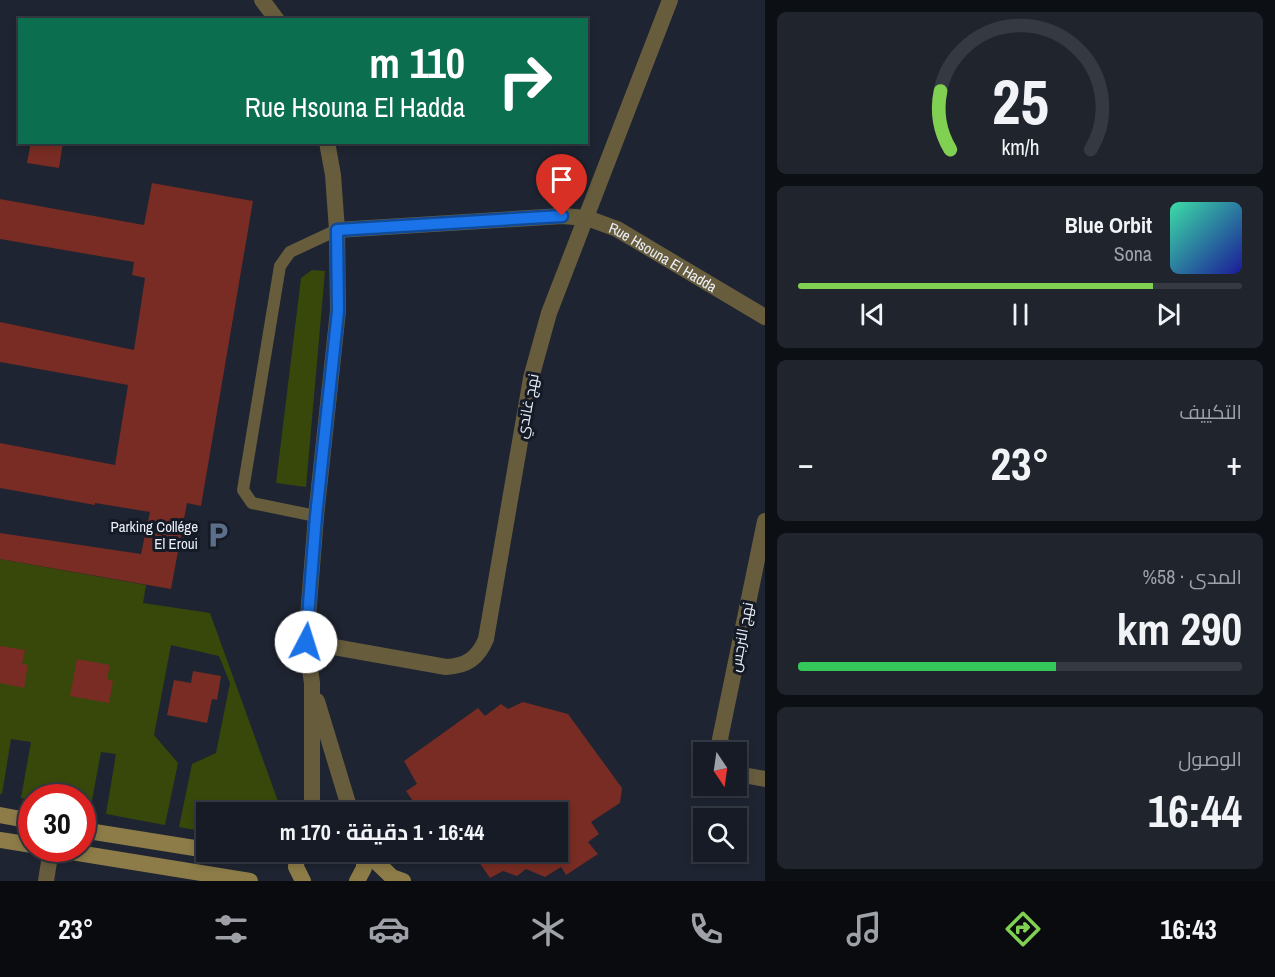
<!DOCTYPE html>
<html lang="ar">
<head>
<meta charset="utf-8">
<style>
	body { margin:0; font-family:"Archivo Narrow",Cairo,sans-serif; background:#1f242d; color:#f1f3f6; direction:rtl; height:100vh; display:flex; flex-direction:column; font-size:22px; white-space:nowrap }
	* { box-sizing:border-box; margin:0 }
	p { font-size:20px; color:#9ea1a7 }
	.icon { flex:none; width:33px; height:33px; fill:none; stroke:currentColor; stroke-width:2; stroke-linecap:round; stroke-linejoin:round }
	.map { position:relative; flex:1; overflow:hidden; direction:ltr }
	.details { display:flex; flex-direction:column; gap:12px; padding:12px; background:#0c0f14; width:510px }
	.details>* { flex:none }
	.guide { position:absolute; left:18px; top:18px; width:570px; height:126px; border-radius:0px; box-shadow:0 3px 9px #0003,0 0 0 2px #353942; direction:rtl; background:#0b6e4f; color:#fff; overflow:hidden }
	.needle { width:39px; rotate:167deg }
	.buttons { position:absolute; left:693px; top:742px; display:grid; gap:12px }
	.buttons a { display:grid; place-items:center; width:54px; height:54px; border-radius:0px; background:#161b25; box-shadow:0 3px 9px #0003,0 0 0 2px #353942; font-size:30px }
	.speed { position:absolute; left:18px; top:784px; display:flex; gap:12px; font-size:30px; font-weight:700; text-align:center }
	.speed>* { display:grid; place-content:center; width:78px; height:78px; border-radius:50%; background:#161b25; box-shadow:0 3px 9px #0003,0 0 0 2px #353942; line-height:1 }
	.speed .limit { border:9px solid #d22; background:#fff; color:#111 }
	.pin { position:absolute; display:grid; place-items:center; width:51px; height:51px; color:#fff; margin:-62px -26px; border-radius:50% 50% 50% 0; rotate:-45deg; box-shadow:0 0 6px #0007 }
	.pin .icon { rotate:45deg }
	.me { position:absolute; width:66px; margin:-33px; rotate:5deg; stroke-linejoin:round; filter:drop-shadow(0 0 4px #0008) }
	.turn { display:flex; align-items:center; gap:21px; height:126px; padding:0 24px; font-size:27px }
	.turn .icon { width:78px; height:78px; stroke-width:2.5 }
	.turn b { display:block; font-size:42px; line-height:51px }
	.big { font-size:45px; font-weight:700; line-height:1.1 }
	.details .tile { flex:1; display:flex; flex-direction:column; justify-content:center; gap:9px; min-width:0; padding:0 21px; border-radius:9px; background:#1f242d }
	.details .dial { align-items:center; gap:0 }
	.dial svg { height:156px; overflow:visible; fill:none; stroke:#353942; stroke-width:7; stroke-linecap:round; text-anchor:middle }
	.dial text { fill:#f1f3f6; stroke:none }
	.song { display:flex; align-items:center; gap:18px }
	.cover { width:72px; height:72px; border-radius:9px; background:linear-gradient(135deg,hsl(160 70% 55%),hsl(240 70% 35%)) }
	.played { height:6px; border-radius:3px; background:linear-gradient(90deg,#80d051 80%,#353942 80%) }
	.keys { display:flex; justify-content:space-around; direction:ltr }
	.heat { display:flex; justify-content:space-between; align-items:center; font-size:33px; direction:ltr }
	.charge { height:9px; border-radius:4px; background:linear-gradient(90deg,#34c759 58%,#353942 0) }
	.trip { position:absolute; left:196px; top:802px; width:372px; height:60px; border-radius:0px; background:#161b25; box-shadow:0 3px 9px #0003,0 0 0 2px #353942; font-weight:700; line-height:60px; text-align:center; direction:rtl }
	.menu { display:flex; height:96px; justify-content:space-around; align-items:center; background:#090b0f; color:#9ea1a7 }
	.menu .icon { width:42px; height:42px }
	.menu .on { color:#80d051 }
	.menu b { font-size:27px; color:#f1f3f6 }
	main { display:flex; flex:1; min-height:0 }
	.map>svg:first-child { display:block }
	.green { fill:#38480a }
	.building { fill:#782c23 }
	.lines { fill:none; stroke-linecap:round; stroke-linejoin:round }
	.service { stroke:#675d3d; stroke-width:12 }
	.minor { stroke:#675d3d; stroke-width:16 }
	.secondary { stroke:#8d7c48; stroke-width:16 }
	.route-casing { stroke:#114b97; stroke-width:15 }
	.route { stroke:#1a73e8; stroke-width:10 }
	.labels { text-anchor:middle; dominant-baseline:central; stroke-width:6; stroke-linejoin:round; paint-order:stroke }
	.street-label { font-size:15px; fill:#ebeff8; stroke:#151a27 }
	.poi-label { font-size:15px; fill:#ebeff8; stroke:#151a27; text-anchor:end }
</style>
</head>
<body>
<main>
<section class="details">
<div class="tile dial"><svg viewBox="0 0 100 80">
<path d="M14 69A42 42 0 1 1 86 69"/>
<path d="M14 69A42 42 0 0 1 9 39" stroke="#80d051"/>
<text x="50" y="56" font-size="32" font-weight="700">25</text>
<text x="50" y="72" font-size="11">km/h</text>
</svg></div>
<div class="tile">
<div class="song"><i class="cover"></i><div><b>Blue Orbit</b><p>Sona</p></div></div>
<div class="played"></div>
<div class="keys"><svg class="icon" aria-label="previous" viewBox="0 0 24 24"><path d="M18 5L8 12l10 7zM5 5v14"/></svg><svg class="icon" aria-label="pause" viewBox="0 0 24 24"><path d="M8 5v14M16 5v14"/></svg><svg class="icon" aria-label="next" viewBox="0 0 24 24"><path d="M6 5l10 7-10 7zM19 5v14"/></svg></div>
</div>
<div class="tile"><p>التكييف</p>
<div class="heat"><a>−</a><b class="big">23°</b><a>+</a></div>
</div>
<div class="tile"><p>المدى · 58%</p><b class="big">290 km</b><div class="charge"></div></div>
<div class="tile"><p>الوصول</p><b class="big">16:44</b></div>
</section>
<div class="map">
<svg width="765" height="881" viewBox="0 0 765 881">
	<rect width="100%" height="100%" fill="#1e2431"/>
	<g class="green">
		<path d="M 312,270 L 325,271 L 306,487 L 276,483 L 301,278 Z"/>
		<path d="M 0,559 L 146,585 L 143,603 L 210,613 L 279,804 L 266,813 L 207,813 L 207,832 L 179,827 L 192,764 L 216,753 L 230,683 L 219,656 L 171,645 L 154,735 L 178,763 L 165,825 L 106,814 L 116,754 L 101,752 L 90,811 L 83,810 L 82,798 L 32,798 L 31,800 L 21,798 L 31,742 L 11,739 L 2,794 L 0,794 Z"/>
	</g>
	<g class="building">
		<path d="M 31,142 L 63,142 L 59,168 L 27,163 Z"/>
		<path d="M 152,183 L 253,201 L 201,506 L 187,503 L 171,589 L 0,559 L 0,533 L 141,554 L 150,512 L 95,503 L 95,505 L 0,488 L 0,443 L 115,465 L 128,385 L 0,362 L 0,322 L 134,350 L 145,278 L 132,275 L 134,262 L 0,239 L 0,199 L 144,225 Z"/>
		<path d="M 0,646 L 25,650 L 22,664 L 28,665 L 24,688 L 0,683 Z"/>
		<path d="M 77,659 L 110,665 L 107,679 L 113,681 L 109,703 L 70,696 Z"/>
		<path d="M 193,671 L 221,676 L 217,700 L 212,699 L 207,723 L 167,715 L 174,680 L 191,683 Z"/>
		<path d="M 523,702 L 568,714 L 622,788 L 620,803 L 591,822 L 599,834 L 588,842 L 598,854 L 566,875 L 561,867 L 545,877 L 526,869 L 517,876 L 503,871 L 490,878 L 472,852 L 558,852 L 558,813 L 421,813 L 406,791 L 417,784 L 404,761 L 478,708 L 485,716 L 501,704 L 508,709 Z"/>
	</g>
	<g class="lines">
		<path class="service" d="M 316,516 L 252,503 L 243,490 L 280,266 L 290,252 L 337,230"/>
		<g class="minor">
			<path d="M 262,0 L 277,20"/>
			<path id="s1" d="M 337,230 L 562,216 L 587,218 L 617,229 L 765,317"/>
			<path d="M 306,642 L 446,667 C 467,666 478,658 486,639 L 531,378 L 549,313 L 670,0"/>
			<path d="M 317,701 L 351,813"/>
			<path d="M 725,753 L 720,739 L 765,521"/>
			<path d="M 736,769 L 743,775 L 765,779"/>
			<path d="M 312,813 L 312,683 L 306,642 L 316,516 L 338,311 L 337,230 L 333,175 L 327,142"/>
			<path d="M 46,881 L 51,849"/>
		</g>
		<g class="secondary">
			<path d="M 0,815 L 32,821"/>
			<path d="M 82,830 L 207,850"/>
			<path d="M 0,840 L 32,845"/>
			<path d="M 53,849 L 250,881"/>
			<path d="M 222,852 L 252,852"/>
			<path d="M 297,852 L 296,867 L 303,881"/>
			<path d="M 366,852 L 392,877 L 403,881"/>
			<path d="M 357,881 L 364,868 L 364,852"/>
		</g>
	</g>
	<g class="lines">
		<defs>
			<path id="route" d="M 306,642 L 316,516 L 338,311 L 337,230 L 562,216"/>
		</defs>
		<use href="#route" class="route-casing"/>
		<use href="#route" class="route"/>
	</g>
	<defs>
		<symbol id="parking-bare" viewBox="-9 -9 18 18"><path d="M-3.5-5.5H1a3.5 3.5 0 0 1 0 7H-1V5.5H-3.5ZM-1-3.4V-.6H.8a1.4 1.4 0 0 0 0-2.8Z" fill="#5c6f8a" stroke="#151a27" stroke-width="2.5" paint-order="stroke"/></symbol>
	</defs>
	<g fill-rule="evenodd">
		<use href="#parking-bare" x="199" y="516" width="38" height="38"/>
	</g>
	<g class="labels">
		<g class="street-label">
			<text stroke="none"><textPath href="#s1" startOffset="336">Rue Hsouna El Hadda</textPath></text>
			<text transform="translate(527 406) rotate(-79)">نهج غاندي</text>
			<text transform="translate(741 637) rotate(-79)">نهج النرجس</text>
		</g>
		<g class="poi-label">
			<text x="198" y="526">Parking Collége<tspan x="198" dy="17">El Eroui</tspan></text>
		</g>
	</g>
</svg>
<div class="buttons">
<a><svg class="needle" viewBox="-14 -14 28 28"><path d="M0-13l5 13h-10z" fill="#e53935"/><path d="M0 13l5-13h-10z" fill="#9ea1a7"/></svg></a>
<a><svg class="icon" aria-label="search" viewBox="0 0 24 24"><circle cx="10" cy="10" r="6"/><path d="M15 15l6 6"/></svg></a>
</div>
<div class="speed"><div class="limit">30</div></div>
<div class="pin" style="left:562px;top:216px;background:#d93025"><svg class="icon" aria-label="arrive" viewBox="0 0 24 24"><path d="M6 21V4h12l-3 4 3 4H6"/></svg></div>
<svg class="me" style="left:306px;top:642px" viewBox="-20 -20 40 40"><circle r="19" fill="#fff"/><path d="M0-13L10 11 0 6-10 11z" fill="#1a73e8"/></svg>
<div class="trip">16:44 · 1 دقيقة · 170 m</div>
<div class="guide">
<div class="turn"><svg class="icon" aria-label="right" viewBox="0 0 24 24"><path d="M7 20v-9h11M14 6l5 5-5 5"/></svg><div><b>110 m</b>Rue Hsouna El Hadda</div></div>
</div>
</div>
</main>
<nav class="menu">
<b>16:43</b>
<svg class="icon on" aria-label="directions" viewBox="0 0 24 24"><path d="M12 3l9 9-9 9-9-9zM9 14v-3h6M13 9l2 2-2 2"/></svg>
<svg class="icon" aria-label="music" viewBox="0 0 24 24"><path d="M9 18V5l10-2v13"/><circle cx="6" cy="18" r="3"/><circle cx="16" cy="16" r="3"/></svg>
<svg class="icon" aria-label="phone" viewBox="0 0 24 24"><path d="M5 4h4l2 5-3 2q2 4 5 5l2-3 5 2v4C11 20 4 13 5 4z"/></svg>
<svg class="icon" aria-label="climate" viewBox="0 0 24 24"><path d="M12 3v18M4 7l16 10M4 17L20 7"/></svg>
<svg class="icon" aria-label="car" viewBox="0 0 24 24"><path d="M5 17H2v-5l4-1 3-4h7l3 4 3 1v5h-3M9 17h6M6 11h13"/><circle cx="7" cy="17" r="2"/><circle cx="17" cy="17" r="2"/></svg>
<svg class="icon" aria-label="filters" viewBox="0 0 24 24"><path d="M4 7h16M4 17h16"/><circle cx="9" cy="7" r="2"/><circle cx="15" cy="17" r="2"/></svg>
<b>23°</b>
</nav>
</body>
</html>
